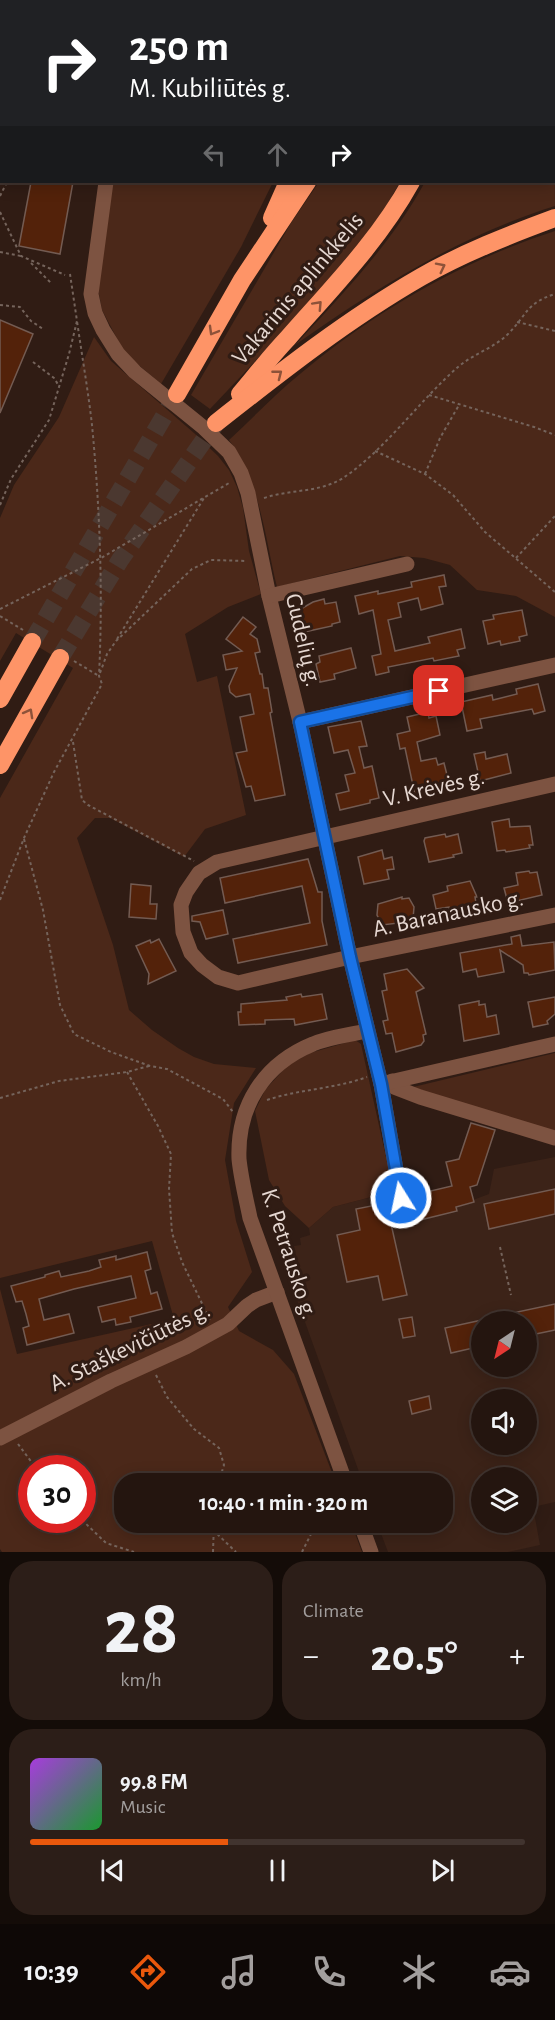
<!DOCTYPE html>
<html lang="en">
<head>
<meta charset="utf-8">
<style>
	body { margin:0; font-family:"Alegreya Sans",sans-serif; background:#2c1e18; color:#f1f3f6; height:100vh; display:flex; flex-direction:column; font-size:22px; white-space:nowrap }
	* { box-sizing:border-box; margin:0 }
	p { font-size:20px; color:#a39f9e }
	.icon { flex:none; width:33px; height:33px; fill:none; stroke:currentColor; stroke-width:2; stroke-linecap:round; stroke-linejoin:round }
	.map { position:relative; height:1552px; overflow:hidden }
	.sheet { display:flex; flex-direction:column; gap:9px; padding:9px; background:#140c08; flex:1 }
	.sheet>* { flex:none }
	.top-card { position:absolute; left:0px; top:0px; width:555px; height:183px; box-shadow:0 3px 15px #0003,0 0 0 2px #41342f; background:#202124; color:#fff; overflow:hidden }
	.needle { width:39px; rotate:215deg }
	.tools { position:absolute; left:471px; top:1311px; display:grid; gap:12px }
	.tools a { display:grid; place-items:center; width:66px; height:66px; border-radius:50%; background:#24150f; box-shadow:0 3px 15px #0003,0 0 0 2px #41342f; font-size:30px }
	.speed { position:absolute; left:18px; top:1455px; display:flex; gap:12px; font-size:30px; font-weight:700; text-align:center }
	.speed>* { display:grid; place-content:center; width:78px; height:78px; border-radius:50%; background:#24150f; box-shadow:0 3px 15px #0003,0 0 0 2px #41342f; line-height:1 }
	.speed .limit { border:9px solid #d22; background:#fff; color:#111 }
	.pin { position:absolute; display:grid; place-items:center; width:51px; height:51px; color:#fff; margin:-26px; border-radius:12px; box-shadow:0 3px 9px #0006 }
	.me { position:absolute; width:66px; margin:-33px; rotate:350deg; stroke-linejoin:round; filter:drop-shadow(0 0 4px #0008) }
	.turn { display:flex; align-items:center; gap:21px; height:126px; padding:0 30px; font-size:27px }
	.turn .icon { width:78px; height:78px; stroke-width:2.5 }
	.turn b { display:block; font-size:42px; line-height:51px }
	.lanes { display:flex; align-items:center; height:57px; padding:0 30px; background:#0003; justify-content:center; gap:30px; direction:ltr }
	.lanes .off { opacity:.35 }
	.big { font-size:45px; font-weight:600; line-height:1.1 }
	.sheet .tile { flex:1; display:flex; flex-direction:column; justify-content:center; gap:9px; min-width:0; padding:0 21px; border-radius:24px; background:#2c1e18 }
	.sheet .dial { align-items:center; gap:0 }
	.dial b { font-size:78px; line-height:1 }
	.song { display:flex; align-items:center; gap:18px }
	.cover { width:72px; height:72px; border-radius:9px; background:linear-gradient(135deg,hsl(280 70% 55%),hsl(130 70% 35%)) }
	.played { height:6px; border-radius:3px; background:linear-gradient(90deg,#ea580c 40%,#41342f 40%) }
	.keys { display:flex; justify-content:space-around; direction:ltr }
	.heat { display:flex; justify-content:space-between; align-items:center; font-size:33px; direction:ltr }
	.sheet .tiles { flex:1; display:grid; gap:9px; grid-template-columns:1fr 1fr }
	.tile:last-child { grid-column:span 2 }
	.trip { position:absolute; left:114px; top:1473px; width:339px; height:60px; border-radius:24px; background:#24150f; box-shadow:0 3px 15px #0003,0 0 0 2px #41342f; font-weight:600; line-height:60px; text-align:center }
	.dock { display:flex; height:96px; justify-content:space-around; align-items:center; background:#0e0806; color:#a39f9e }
	.dock .icon { width:42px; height:42px }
	.dock .selected { color:#ea580c }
	.dock b { font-size:27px; color:#f1f3f6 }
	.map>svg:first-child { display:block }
	.built { fill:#3c2318; fill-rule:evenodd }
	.green { fill:#4b2819; fill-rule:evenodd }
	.building { fill:#53220a; stroke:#735b52; stroke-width:1.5 }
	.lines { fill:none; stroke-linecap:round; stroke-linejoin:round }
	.highway-tunnel { stroke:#4b3830; stroke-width:18; stroke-dasharray:18 9; stroke-linecap:butt }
	.path { stroke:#75645c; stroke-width:2; stroke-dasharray:3 3; stroke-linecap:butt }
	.minor { stroke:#7d5341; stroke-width:15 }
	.highway { stroke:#fe9467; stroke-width:18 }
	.oneway { stroke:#8d5239 }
	.route-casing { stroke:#114b97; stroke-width:15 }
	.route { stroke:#1a73e8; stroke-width:10 }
	.labels { text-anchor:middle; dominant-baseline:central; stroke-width:6; stroke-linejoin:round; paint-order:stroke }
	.street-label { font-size:24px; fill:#e6d8d2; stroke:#301c14 }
</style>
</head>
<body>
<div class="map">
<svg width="555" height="1552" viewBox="0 0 555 1552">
	<rect width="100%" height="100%" fill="#301c14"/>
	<path class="built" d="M 555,1157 L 555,1502 L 533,1507 L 540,1545 L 508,1552 L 388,1552 L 377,1523 L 442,1522 L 442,1484 L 363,1483 L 296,1297 L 296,1288 L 302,1286 L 294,1246 L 301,1245 L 300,1238 L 310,1235 L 309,1228 L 333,1207 L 379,1195 L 382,1202 L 406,1197 L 409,1208 L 413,1212 L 417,1207 L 420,1220 L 457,1212 L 455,1203 L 461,1206 L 474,1202 L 473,1200 L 489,1194 L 494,1169 ZM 482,1322 L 526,1322 L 526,1366 L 482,1366 ZM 482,1400 L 526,1400 L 526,1444 L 482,1444 ZM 482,1478 L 526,1478 L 526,1522 L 482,1522 Z"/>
	<g class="green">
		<path d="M 554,73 L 555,206 C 459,236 376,288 295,345 C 343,294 391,244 425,182 L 554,182 Z"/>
		<path d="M 113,182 L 273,182 L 241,247 L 161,384 L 135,362 L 122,348 L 102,310 L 98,289 Z"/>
		<path d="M 319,182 L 400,182 L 380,217 L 307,306 L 210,409 L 191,395 L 291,223 Z"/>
		<path d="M 555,231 L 555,617 L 516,596 L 477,590 L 450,565 L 424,558 L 400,556 L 277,587 C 265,538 260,481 229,440 C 253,418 275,394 300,374 C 375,311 462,261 555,231 Z"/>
		<path d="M 94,337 L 111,361 L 194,433 L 218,456 L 229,470 L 237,487 L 243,508 L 249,551 L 261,594 L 228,607 L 185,634 L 197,682 L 217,676 L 246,815 L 205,829 L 184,857 L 110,818 L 95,818 L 77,838 L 113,945 L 129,1010 L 152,1030 L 178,1048 L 194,1057 L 214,1064 L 256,1068 L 234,1103 L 225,1160 L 236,1221 L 252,1272 L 228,1307 L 239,1331 L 273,1350 L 294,1374 L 336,1483 L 124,1484 L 124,1522 L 351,1523 L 362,1552 L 2,1552 L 0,1549 L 0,1289 L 17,1354 L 174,1319 L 152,1241 L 0,1278 L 0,798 L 73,668 L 16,633 L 0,661 L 0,518 L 14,485 L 59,417 ZM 32,1468 L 82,1468 L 82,1520 L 32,1520 Z"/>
		<path d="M 355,1040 L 361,1044 L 393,1189 L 379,1195 L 333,1207 L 309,1228 L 285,1206 L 269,1180 L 255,1111 L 265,1090 L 287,1066 L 310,1053 Z"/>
		<path d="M 555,1053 L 555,1136 L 409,1088 Z"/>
	</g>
	<g class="building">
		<path d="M 31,182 L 73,182 L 60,254 L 19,246 Z"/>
		<path d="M 0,320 L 33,334 L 0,413 Z"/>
		<path d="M 444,575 L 446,586 L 439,587 L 443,604 L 421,610 L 418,598 L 398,603 L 401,617 L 388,620 L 395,651 L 430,643 L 428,637 L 461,629 L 465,648 L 457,650 L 459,656 L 434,661 L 433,658 L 388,667 L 389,672 L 376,675 L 372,656 L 381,654 L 373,610 L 359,614 L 355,596 L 378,591 L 378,594 L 412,587 L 411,582 Z"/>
		<path d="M 324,599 L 325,604 L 336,602 L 340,622 L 332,624 L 332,626 L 304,632 L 299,610 L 313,602 Z"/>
		<path d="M 522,610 L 527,635 L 519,637 L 520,641 L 501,645 L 500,641 L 488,644 L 483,621 L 494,619 L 493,615 Z"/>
		<path d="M 243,617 L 256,627 L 250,634 L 257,639 L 260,652 L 255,653 L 260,674 L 262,674 L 264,688 L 268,688 L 272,712 L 270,713 L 285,795 L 255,801 L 251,786 L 246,787 L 236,753 L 247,751 L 240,717 L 254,714 L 250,694 L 236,697 L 230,692 L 229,686 L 237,668 L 226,670 L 223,655 L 242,651 L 226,639 Z"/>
		<path d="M 351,648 L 356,668 L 334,674 L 335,679 L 320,682 L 316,664 L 320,662 L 319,656 Z"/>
		<path d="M 538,684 L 545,711 L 534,714 L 532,709 L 480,719 L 482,728 L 467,731 L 461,702 L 492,695 L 493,700 L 517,694 L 516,689 Z"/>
		<path d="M 428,712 L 429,718 L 436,716 L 440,735 L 417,742 L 421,761 L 436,758 L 438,765 L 444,763 L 450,787 L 415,795 L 405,748 L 400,749 L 397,734 L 410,731 L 407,717 Z"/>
		<path d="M 361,721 L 367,746 L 359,747 L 364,768 L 372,766 L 379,798 L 370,800 L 370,803 L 340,810 L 336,794 L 349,791 L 345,775 L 355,773 L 348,750 L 334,753 L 328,727 Z"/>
		<path d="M 485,752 L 486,759 L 507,754 L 511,773 L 480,781 L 474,754 Z"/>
		<path d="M 509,819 L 510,827 L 530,826 L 533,845 L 529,845 L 530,848 L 506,852 L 505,850 L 497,851 L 492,822 Z"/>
		<path d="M 445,834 L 446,837 L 458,834 L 462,853 L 453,855 L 454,857 L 429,862 L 424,841 L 425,838 Z"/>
		<path d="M 382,850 L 384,859 L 392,857 L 394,869 L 387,870 L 389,879 L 364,884 L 358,857 Z"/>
		<path d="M 308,859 L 318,892 L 322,892 L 322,921 L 327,945 L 238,963 L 233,939 L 310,923 L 302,886 L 225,903 L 220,878 Z"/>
		<path d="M 529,871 L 530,873 L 537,872 L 542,895 L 508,903 L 504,888 L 518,885 L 516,873 Z"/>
		<path d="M 470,881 L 477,897 L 475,897 L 477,909 L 453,914 L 452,908 L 449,909 L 449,907 L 436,909 L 433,895 L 448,891 L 447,886 Z"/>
		<path d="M 131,884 L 151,886 L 150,904 L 157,904 L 156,919 L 129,917 Z"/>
		<path d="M 402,897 L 402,899 L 409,898 L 414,907 L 413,919 L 406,920 L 407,922 L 382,925 L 377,915 L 378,904 Z"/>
		<path d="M 223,910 L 228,934 L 206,939 L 200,922 L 192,921 L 192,916 Z"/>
		<path d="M 520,935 L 522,946 L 554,942 L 555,970 L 529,975 L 528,973 L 524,973 L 523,965 L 500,950 L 504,972 L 478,977 L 476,969 L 463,972 L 460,953 L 512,944 L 511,937 Z"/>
		<path d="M 159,939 L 176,971 L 148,984 L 149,974 L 136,946 L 150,940 L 151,943 Z"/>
		<path d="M 407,969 L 424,988 L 416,992 L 426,1034 L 423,1035 L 424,1041 L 421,1045 L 396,1052 L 392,1033 L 386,1034 L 383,1021 L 388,1020 L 382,991 L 387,990 L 384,974 Z"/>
		<path d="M 301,994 L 302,997 L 322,994 L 327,1019 L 295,1025 L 294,1019 L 265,1020 L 265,1024 L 239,1025 L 238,1012 L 241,1012 L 241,1004 L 287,1000 L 286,997 Z"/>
		<path d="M 555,997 L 555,1014 L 547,1021 L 548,1024 L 533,1027 L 528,1002 Z"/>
		<path d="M 479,1001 L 479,1005 L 485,1004 L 487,1017 L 496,1015 L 499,1034 L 464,1041 L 459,1005 Z"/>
		<path d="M 471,1123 L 495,1130 L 477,1185 L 470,1187 L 474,1202 L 456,1207 L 457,1211 L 420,1220 L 418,1211 L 412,1212 L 409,1208 L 410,1191 L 414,1195 L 452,1186 L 446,1162 L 459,1159 Z"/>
		<path d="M 555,1189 L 555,1214 L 489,1229 L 484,1204 Z"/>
		<path d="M 381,1204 L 382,1207 L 387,1206 L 407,1295 L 383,1300 L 378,1276 L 347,1282 L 337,1235 L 360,1230 L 356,1209 Z"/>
		<path d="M 147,1252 L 151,1269 L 145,1271 L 151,1294 L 157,1292 L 162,1309 L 130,1317 L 131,1322 L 116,1325 L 115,1319 L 102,1322 L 98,1307 L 136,1298 L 131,1276 L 74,1289 L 39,1299 L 44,1320 L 69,1314 L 74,1333 L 27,1345 L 23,1328 L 29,1326 L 26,1314 L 22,1301 L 16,1302 L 11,1286 L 45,1277 L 45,1275 L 59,1271 L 61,1277 L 89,1271 L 101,1267 L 99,1260 L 116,1256 L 116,1260 Z"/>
		<path d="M 555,1304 L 555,1330 L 526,1336 L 526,1322 L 495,1322 L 494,1317 Z"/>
		<path d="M 412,1317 L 415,1336 L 403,1338 L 399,1319 Z"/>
		<path d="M 482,1320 L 482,1346 L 451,1353 L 445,1328 Z"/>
		<path d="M 429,1396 L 431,1409 L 412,1414 L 409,1401 Z"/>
	</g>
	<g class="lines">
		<g class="highway-tunnel">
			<path d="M 32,642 L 177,394"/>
			<path d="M 60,658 L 120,560 L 216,423"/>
		</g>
		<g class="path">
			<path d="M 35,0 L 35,2"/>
			<path d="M 0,34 L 2,34"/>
			<path d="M 0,132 L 2,132"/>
			<path d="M 0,196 L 7,182"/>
			<path d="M 0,212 L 21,256 L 65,275"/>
			<path d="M 0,252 L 21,256"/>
			<path d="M 31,263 L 51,283"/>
			<path d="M 0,305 L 20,307 L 31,321 L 43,329"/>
			<path d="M 517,322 L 555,331"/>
			<path d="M 33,362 L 54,378 L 59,386"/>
			<path d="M 429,395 L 534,427 L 555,435"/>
			<path d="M 375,451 L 425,474 L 453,495 L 485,532 L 555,592"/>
			<path d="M 425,474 L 440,438 L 459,405"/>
			<path d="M 264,498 C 291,489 319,493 343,478 C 384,451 420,400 458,367 C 473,354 494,348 508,334 C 527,315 526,303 555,294"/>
			<path d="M 0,505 L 11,479 L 49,420 L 69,354 L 77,321 L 70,274"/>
			<path d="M 516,558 L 555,516"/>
			<path d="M 0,609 L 101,558 L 229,483"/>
			<path d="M 0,616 L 23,630"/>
			<path d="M 117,639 L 204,498"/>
			<path d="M 74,661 L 99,676"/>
			<path d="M 100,673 L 107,654 L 116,641 L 192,569 L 211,560 L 247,561"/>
			<path d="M 73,742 L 82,800 L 88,805 L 194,861"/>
			<path d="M 24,839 L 43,910 L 60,1005 L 74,1034 L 111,1052 L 150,1066 L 167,1069 L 223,1099 L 233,1112"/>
			<path d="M 0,900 L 24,838 L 54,772 L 102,684 L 99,676 C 103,592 100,509 92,425 C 88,390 82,356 77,321"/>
			<path d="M 127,1072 L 158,1126 L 171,1154 L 169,1189 L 172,1233 L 182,1262 L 210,1320"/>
			<path d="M 0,1098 L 59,1081 L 127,1072 L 149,1066"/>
			<path d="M 267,1100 C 300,1089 334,1089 367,1077"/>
			<path d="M 500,1247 L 511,1295"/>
			<path d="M 156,1375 L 167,1397 L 194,1429 L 219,1448 L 224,1465 L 218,1484"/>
			<path d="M 18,1444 L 36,1468"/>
			<path d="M 82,1520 L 106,1543 L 134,1552"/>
			<path d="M 213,1530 L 236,1552"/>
			<path d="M 213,1552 L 214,1522"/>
			<path d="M 302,1552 L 317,1522"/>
		</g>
		<g class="minor">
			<path d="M 123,0 L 123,2"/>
			<path d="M 106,182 L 91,294 L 95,313 L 103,330 L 118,354 L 135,372 L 204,428 L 229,452 L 241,473 L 248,493 L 269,596 L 300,722 L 350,957 L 381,1084 L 401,1198"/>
			<path d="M 269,596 L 407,564"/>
			<path d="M 300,722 L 555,665"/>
			<path d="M 555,784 L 217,862 L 199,873 L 186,892 L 181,905 L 183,932 L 191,953 L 202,965 L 218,977 L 238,983 L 350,957 L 555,915"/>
			<path d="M 392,1081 L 394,1087 L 420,1097 L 555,1138"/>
			<path d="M 381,1084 L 555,1044"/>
			<path d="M 0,1438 L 111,1381 L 186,1347 L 228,1324 L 247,1306 L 256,1300 L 277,1292"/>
			<path d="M 346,1484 L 250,1218 C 246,1198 241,1179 239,1159 C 237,1106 264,1064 313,1044 C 329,1037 349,1035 366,1031"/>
			<path d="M 360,1522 L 371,1552"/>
		</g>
		<g class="highway">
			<path d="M 324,0 L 324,2"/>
			<path d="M 473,0 L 475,2"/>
			<path d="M 517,0 L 520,2"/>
			<path d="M 554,3 L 555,2"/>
			<path d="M 554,25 L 555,26"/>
			<path d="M 554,59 L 555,60"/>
			<path d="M 272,218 L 288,182"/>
			<path d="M 177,394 L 242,280 L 307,182"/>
			<path d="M 240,394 C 256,375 271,356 288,338 C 332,288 379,240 411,182"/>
			<path d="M 216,423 C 282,371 348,319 421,277 C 463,253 509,235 555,218"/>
			<path d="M 0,699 L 32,642"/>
			<path d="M 0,765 L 60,658"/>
		</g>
	</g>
	<defs><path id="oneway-chevron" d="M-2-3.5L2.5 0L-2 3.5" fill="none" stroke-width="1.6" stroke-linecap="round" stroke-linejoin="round" transform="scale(1.5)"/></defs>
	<g class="oneway">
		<use href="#oneway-chevron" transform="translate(441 267) rotate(-27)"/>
		<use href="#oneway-chevron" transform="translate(318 305) rotate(-47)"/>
		<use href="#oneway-chevron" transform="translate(213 331) rotate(120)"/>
		<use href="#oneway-chevron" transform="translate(278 374) rotate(-38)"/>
		<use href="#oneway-chevron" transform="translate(29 713) rotate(-61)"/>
	</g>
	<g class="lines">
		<defs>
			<path id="route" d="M 401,1198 L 381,1084 L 350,957 L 300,722 L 439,691"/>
		</defs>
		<use href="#route" class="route-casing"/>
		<use href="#route" class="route"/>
	</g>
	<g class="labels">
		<g class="street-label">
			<text transform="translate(298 289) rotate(-50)">Vakarinis aplinkkelis</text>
			<text transform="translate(303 640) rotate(77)">Gudelių g.</text>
			<text transform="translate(434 788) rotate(-13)">V. Krėvės g.</text>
			<text transform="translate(448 914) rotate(-12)">A. Baranausko g.</text>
			<text transform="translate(289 1254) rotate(72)">K. Petrausko g.</text>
			<text transform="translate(130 1347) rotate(-26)">A. Staškevičiūtės g.</text>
		</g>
	</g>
</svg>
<div class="tools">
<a><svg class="needle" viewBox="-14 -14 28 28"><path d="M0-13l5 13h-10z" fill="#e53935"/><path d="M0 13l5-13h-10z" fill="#a39f9e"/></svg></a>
<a><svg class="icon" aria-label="sound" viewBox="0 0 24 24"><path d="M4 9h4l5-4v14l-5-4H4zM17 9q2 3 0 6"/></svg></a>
<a><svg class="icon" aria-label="layers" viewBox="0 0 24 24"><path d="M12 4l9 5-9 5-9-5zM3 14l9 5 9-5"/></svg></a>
</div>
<div class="speed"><div class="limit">30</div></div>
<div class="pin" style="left:439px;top:691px;background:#d93025"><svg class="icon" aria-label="arrive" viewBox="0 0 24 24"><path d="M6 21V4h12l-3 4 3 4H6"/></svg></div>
<svg class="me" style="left:401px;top:1198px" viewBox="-20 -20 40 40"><circle r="17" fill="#1a73e8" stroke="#fff" stroke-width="3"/><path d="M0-11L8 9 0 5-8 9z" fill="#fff"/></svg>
<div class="trip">10:40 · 1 min · 320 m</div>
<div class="top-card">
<div class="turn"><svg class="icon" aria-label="right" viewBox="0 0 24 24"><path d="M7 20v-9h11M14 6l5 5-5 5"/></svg><div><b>250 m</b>M. Kubiliūtės g.</div></div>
<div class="lanes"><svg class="icon off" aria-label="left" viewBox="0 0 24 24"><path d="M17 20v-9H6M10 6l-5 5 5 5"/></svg><svg class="icon off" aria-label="ahead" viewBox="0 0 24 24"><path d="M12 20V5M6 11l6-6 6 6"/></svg><svg class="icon" aria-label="right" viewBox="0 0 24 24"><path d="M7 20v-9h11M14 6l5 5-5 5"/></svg></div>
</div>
</div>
<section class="sheet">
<div class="tiles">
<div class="tile dial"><b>28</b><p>km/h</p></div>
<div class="tile"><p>Climate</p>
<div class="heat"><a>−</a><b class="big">20.5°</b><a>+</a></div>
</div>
<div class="tile">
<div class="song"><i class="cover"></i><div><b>99.8 FM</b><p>Music</p></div></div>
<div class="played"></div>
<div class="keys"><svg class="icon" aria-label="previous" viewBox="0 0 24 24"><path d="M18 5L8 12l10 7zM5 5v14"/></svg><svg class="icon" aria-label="pause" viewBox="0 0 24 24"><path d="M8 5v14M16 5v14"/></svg><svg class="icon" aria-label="next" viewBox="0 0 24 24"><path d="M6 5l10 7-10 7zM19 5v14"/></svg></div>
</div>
</div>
</section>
<nav class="dock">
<b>10:39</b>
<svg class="icon selected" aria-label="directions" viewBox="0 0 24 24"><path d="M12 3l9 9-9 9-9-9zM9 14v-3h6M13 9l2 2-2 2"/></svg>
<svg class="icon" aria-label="music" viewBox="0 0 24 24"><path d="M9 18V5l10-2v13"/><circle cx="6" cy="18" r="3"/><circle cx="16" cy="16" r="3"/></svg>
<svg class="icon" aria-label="phone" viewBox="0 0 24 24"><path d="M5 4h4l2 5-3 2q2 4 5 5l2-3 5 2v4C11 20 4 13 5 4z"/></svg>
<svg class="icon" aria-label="climate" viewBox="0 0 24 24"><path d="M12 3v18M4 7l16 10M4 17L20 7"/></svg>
<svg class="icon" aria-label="car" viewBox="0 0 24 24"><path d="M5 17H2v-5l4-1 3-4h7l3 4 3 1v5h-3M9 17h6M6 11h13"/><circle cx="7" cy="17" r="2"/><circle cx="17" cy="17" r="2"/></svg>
</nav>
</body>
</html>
